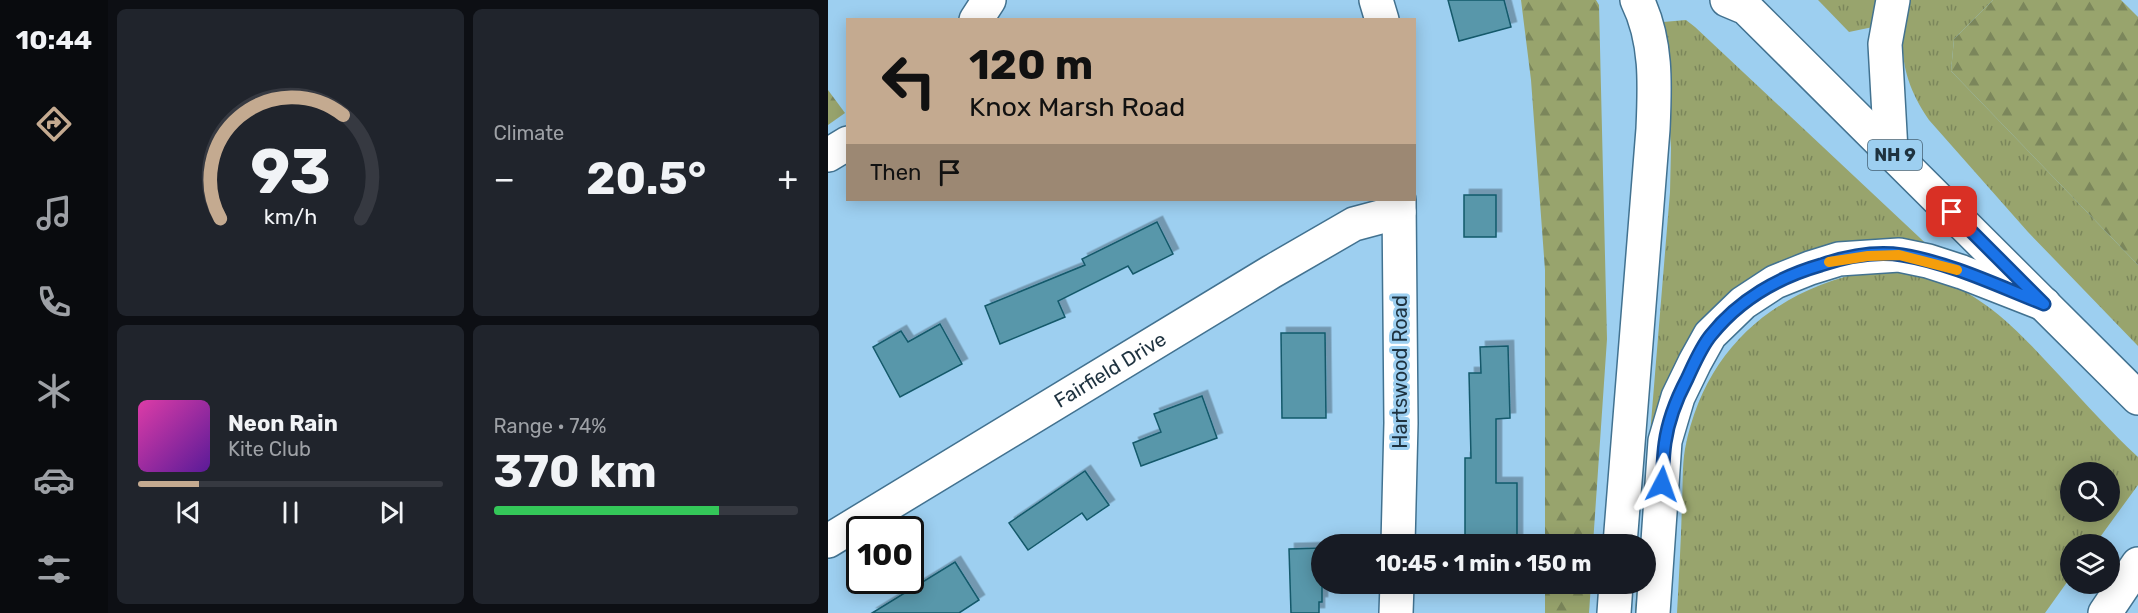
<!DOCTYPE html>
<html lang="en">
<head>
<meta charset="utf-8">
<style>
	body { margin:0; font-family:Rubik,sans-serif; background:#20242c; color:#f1f3f6; height:100vh; display:flex; flex-direction:column; font-size:22px; white-space:nowrap }
	* { box-sizing:border-box; margin:0 }
	p { font-size:20px; color:#9ea1a6 }
	.icon { flex:none; width:33px; height:33px; fill:none; stroke:currentColor; stroke-width:2; stroke-linecap:round; stroke-linejoin:round }
	.map { position:relative; flex:1; overflow:hidden }
	.details { display:flex; flex-direction:column; gap:9px; padding:9px; background:#0d0f14; width:720px }
	.details>* { flex:none }
	.banner { position:absolute; left:18px; top:18px; width:570px; height:183px; border-radius:0px; box-shadow:0 3px 15px #0003; background:#c4aa90; color:#111; overflow:hidden }
	.buttons { position:absolute; left:1232px; top:462px; display:grid; gap:12px }
	.buttons a { display:grid; place-items:center; width:60px; height:60px; border-radius:50%; background:#171b24; box-shadow:0 3px 15px #0003; font-size:30px }
	.speed { position:absolute; left:18px; top:516px; display:flex; gap:12px; font-size:30px; font-weight:700; text-align:center }
	.speed>* { display:grid; place-content:center; width:78px; height:78px; border-radius:50%; background:#171b24; box-shadow:0 3px 15px #0003; line-height:1 }
	.speed .limit { border:3px solid #111; border-radius:9px; background:#fff; color:#111 }
	.pin { position:absolute; display:grid; place-items:center; width:51px; height:51px; color:#fff; margin:-26px; border-radius:12px; box-shadow:0 3px 9px #0006 }
	.me { position:absolute; width:66px; margin:-33px; rotate:4deg; stroke-linejoin:round; filter:drop-shadow(0 0 4px #0008) }
	.turn { display:flex; align-items:center; gap:21px; height:126px; padding:0 24px; font-size:27px }
	.turn .icon { width:78px; height:78px; stroke-width:2.5 }
	.turn b { display:block; font-size:42px; line-height:51px }
	.then { display:flex; align-items:center; height:57px; padding:0 24px; background:#0003; gap:12px; font-size:22px }
	.big { font-size:45px; font-weight:700; line-height:1.1 }
	.details .tile { flex:1; display:flex; flex-direction:column; justify-content:center; gap:9px; min-width:0; padding:0 21px; border-radius:9px; background:#20242c }
	.details .dial { align-items:center; gap:0 }
	.dial svg { height:156px; overflow:visible; fill:none; stroke:#363941; stroke-width:7; stroke-linecap:round; text-anchor:middle }
	.dial text { fill:#f1f3f6; stroke:none }
	.song { display:flex; align-items:center; gap:18px }
	.cover { width:72px; height:72px; border-radius:9px; background:linear-gradient(135deg,hsl(320 70% 55%),hsl(270 70% 35%)) }
	.played { height:6px; border-radius:3px; background:linear-gradient(90deg,#c4aa90 20%,#363941 20%) }
	.keys { display:flex; justify-content:space-around; direction:ltr }
	.heat { display:flex; justify-content:space-between; align-items:center; font-size:33px; direction:ltr }
	.charge { height:9px; border-radius:4px; background:linear-gradient(90deg,#34c759 74%,#363941 0) }
	.details .tiles { flex:1; display:grid; gap:9px; grid-template-columns:repeat(2,1fr) }
	.trip { position:absolute; left:483px; top:534px; width:345px; height:60px; border-radius:30px; background:#171b24; box-shadow:0 3px 15px #0003; font-weight:700; line-height:60px; text-align:center }
	main { display:flex; flex:1; min-height:0 }
	.tabs { display:flex; flex-direction:column; width:108px; justify-content:space-around; align-items:center; background:#090b0e; color:#9ea1a6 }
	.tabs .icon { width:42px; height:42px }
	.tabs .current { color:#c4aa90 }
	.tabs b { font-size:27px; color:#f1f3f6 }
	.map>svg:first-child { display:block }
	.grass { fill:url(#grass-tufts); fill-rule:evenodd }
	.forest { fill:url(#forest-firs) }
	.building { fill:#5897aa; stroke:#13596a; stroke-width:1.5; filter:url(#shadow) }
	.lines { fill:none; stroke-linecap:round; stroke-linejoin:round }
	.minor-casing { stroke:#427290; stroke-width:36 }
	.tertiary-casing { stroke:#427290; stroke-width:36 }
	.primary-casing { stroke:#427290; stroke-width:36 }
	.motorway-casing { stroke:#427290; stroke-width:36 }
	.minor { stroke:#fff; stroke-width:33 }
	.tertiary { stroke:#fff; stroke-width:33 }
	.primary { stroke:#fff; stroke-width:33 }
	.motorway { stroke:#fff; stroke-width:33 }
	.route-casing { stroke:#114b97; stroke-width:15 }
	.route { stroke:#1a73e8; stroke-width:10 }
	.slow { stroke:#f59e0b; stroke-width:10 }
	.labels { text-anchor:middle; dominant-baseline:central; stroke-width:6; stroke-linejoin:round; paint-order:stroke }
	.shield { fill:#9dcff0; stroke:#446174; stroke-width:1.5 }
	.shield-label { font-size:18px; font-weight:bold; fill:#1e323f }
	.street-label { font-size:20px; fill:#1e323f; stroke:#9dcff0 }
</style>
</head>
<body>
<main>
<nav class="tabs">
<b>10:44</b>
<svg class="icon current" aria-label="directions" viewBox="0 0 24 24"><path d="M12 3l9 9-9 9-9-9zM9 14v-3h6M13 9l2 2-2 2"/></svg>
<svg class="icon" aria-label="music" viewBox="0 0 24 24"><path d="M9 18V5l10-2v13"/><circle cx="6" cy="18" r="3"/><circle cx="16" cy="16" r="3"/></svg>
<svg class="icon" aria-label="phone" viewBox="0 0 24 24"><path d="M5 4h4l2 5-3 2q2 4 5 5l2-3 5 2v4C11 20 4 13 5 4z"/></svg>
<svg class="icon" aria-label="climate" viewBox="0 0 24 24"><path d="M12 3v18M4 7l16 10M4 17L20 7"/></svg>
<svg class="icon" aria-label="car" viewBox="0 0 24 24"><path d="M5 17H2v-5l4-1 3-4h7l3 4 3 1v5h-3M9 17h6M6 11h13"/><circle cx="7" cy="17" r="2"/><circle cx="17" cy="17" r="2"/></svg>
<svg class="icon" aria-label="filters" viewBox="0 0 24 24"><path d="M4 7h16M4 17h16"/><circle cx="9" cy="7" r="2"/><circle cx="15" cy="17" r="2"/></svg>
</nav>
<section class="details">
<div class="tiles">
<div class="tile dial"><svg viewBox="0 0 100 80">
<path d="M14 69A42 42 0 1 1 86 69"/>
<path d="M14 69A42 42 0 0 1 77 16" stroke="#c4aa90"/>
<text x="50" y="56" font-size="32" font-weight="700">93</text>
<text x="50" y="72" font-size="11">km/h</text>
</svg></div>
<div class="tile"><p>Climate</p>
<div class="heat"><a>−</a><b class="big">20.5°</b><a>+</a></div>
</div>
<div class="tile">
<div class="song"><i class="cover"></i><div><b>Neon Rain</b><p>Kite Club</p></div></div>
<div class="played"></div>
<div class="keys"><svg class="icon" aria-label="previous" viewBox="0 0 24 24"><path d="M18 5L8 12l10 7zM5 5v14"/></svg><svg class="icon" aria-label="pause" viewBox="0 0 24 24"><path d="M8 5v14M16 5v14"/></svg><svg class="icon" aria-label="next" viewBox="0 0 24 24"><path d="M6 5l10 7-10 7zM19 5v14"/></svg></div>
</div>
<div class="tile"><p>Range · 74%</p><b class="big">370 km</b><div class="charge"></div></div>
</div>
</section>
<div class="map">
<svg width="1310" height="613" viewBox="0 0 1310 613">
	<defs>
		<pattern id="grass-tufts" width="24" height="20" patternUnits="userSpaceOnUse" patternTransform="scale(1.5)"><rect width="24" height="20" fill="#98a46d"/><path d="M3 7l-1-3M5 7V3M7 7l1-3M15 17l-1-3M17 17v-4M19 17l1-3" fill="none" stroke="#7b865b"/></pattern>
		<pattern id="forest-firs" width="22" height="20" patternUnits="userSpaceOnUse" patternTransform="scale(1.5)"><rect width="22" height="20" fill="#98a46d"/><path d="M5 1l3.5 6h-7zM16 11l3.5 6h-7z" fill="#7b865b"/></pattern>
		<filter id="shadow"><feDropShadow dx="5.5" dy="-5.5" stdDeviation="0" flood-color="#0004"/></filter>
	</defs>
	<rect width="100%" height="100%" fill="#9dcff0"/>
	<g class="grass">
		<path d="M 990,0 L 1050,0 L 1045,27 L 1021,32 Z"/>
		<path d="M 1079,0 L 1165,0 L 1126,39 L 1123,71 L 1310,265 L 1310,346 L 1200,232 L 1101,120 C 1073,79 1070,47 1079,0 Z"/>
		<path d="M 858,20 L 867,27 L 1108,253 L 1021,251 L 871,340 L 818,613 L 807,613 L 809,584 L 818,584 L 818,544 L 813,544 L 842,192 L 843,148 L 835,22 Z"/>
		<path d="M 1041,271 C 1062,271 1081,272 1100,277 C 1155,291 1194,335 1231,375 C 1257,403 1282,431 1310,457 L 1310,485 L 1267,544 L 1242,544 L 1242,578 L 1217,613 L 849,613 C 851,577 853,540 854,504 C 855,486 854,466 857,449 C 876,350 945,290 1041,271 ZM 1242,472 L 1281,472 L 1281,512 L 1242,512 Z"/>
	</g>
	<g class="forest">
		<path d="M 693,0 L 768,0 L 771,5 L 779,339 L 765,544 L 717,544 L 717,270 L 703,80 Z"/>
		<path d="M 1165,0 L 1293,0 L 1310,17 L 1310,265 L 1123,71 L 1126,39 Z"/>
		<path d="M 0,90 L 17,113 L 0,125 Z"/>
		<path d="M 717,584 L 763,584 L 761,613 L 717,613 Z"/>
	</g>
	<g class="building">
		<path d="M 620,0 L 676,0 L 683,27 L 631,41 Z"/>
		<rect x="636" y="195" width="32" height="42"/>
		<path d="M 329,222 L 345,254 L 305,274 L 300,266 L 230,301 L 237,317 L 172,344 L 157,306 L 257,265 L 254,259 Z"/>
		<path d="M 112,324 L 134,364 L 72,397 L 45,347 L 73,331 L 80,342 Z"/>
		<path d="M 453,333 L 497,333 L 498,418 L 454,418 Z"/>
		<path d="M 680,346 L 682,418 L 668,419 L 668,483 L 689,483 L 689,543 L 637,543 L 637,458 L 643,458 L 641,373 L 653,373 L 652,347 Z"/>
		<path d="M 374,396 L 389,438 L 313,466 L 305,443 L 333,432 L 326,414 Z"/>
		<path d="M 257,471 L 281,505 L 259,520 L 254,513 L 200,550 L 181,523 Z"/>
		<path d="M 494,548 L 494,602 L 491,602 L 491,613 L 463,613 L 461,549 Z"/>
		<path d="M 127,562 L 151,600 L 131,613 L 44,613 Z"/>
	</g>
	<g class="lines">
		<defs>
			<g id="minor">
				<path d="M 548,0 L 554,20"/>
				<path id="s1" d="M 0,541 L 443,272 L 526,224 L 571,212"/>
				<path d="M 570,544 L 573,423 L 571,200"/>
				<path d="M 568,613 L 569,584"/>
			</g>
			<g id="tertiary">
				<path d="M 148,20 L 161,0"/>
				<path d="M 0,155 L 20,143"/>
			</g>
			<path id="primary" d="M 899,0 L 918,8 L 1310,398"/>
			<g id="motorway">
				<path d="M 1063,151 L 1057,44 L 1065,0"/>
				<path d="M 792,544 L 825,129 C 827,85 829,40 809,0"/>
				<path d="M 786,613 L 788,584"/>
				<path d="M 825,613 L 837,441 L 850,397 L 867,362 L 882,335 L 915,303 L 947,282 L 982,268 L 1011,259 L 1071,255 L 1100,261 L 1134,272 L 1216,304"/>
				<path d="M 1277,613 L 1310,564"/>
			</g>
		</defs>
		<use href="#minor" class="minor-casing"/>
		<use href="#tertiary" class="tertiary-casing"/>
		<use href="#primary" class="primary-casing"/>
		<use href="#motorway" class="motorway-casing"/>
		<use href="#minor" class="minor"/>
		<use href="#tertiary" class="tertiary"/>
		<use href="#primary" class="primary"/>
		<use href="#motorway" class="motorway"/>
	</g>
	<g class="lines">
		<defs>
			<path id="route" d="M 834,484 C 835,470 835,457 837,443 C 840,421 849,398 859,379 C 866,364 873,347 883,335 C 911,300 951,277 993,265 C 1017,257 1048,251 1074,255 C 1123,263 1170,286 1216,304 L 1124,212"/>
		</defs>
		<use href="#route" class="route-casing"/>
		<use href="#route" class="route"/>
		<path class="slow" d="M 1001,262 L 1040,256 L 1071,255 L 1129,270"/>
	</g>
	<g class="labels">
		<rect class="shield" x="1040" y="140" width="54" height="30" rx="4.5"/>
		<g class="shield-label">
			<text x="1067" y="155">NH 9</text>
		</g>
		<g class="street-label">
			<text stroke="none"><textPath href="#s1" startOffset="330">Fairfield Drive</textPath></text>
			<text transform="translate(572 372) rotate(-90)">Hartswood Road</text>
		</g>
	</g>
</svg>
<div class="buttons">
<a><svg class="icon" aria-label="search" viewBox="0 0 24 24"><circle cx="10" cy="10" r="6"/><path d="M15 15l6 6"/></svg></a>
<a><svg class="icon" aria-label="layers" viewBox="0 0 24 24"><path d="M12 4l9 5-9 5-9-5zM3 14l9 5 9-5"/></svg></a>
</div>
<div class="speed"><div class="limit">100</div></div>
<div class="pin" style="left:1124px;top:212px;background:#d93025"><svg class="icon" aria-label="arrive" viewBox="0 0 24 24"><path d="M6 21V4h12l-3 4 3 4H6"/></svg></div>
<svg class="me" style="left:834px;top:484px" viewBox="-20 -20 40 40"><path d="M0-17L14 15 0 8-14 15z" fill="#1a73e8" stroke="#fff" stroke-width="4"/></svg>
<div class="trip">10:45 · 1 min · 150 m</div>
<div class="banner">
<div class="turn"><svg class="icon" aria-label="left" viewBox="0 0 24 24"><path d="M17 20v-9H6M10 6l-5 5 5 5"/></svg><div><b>120 m</b>Knox Marsh Road</div></div>
<div class="then">Then<svg class="icon" aria-label="arrive" viewBox="0 0 24 24"><path d="M6 21V4h12l-3 4 3 4H6"/></svg></div>
</div>
</div>
</main>
</body>
</html>
